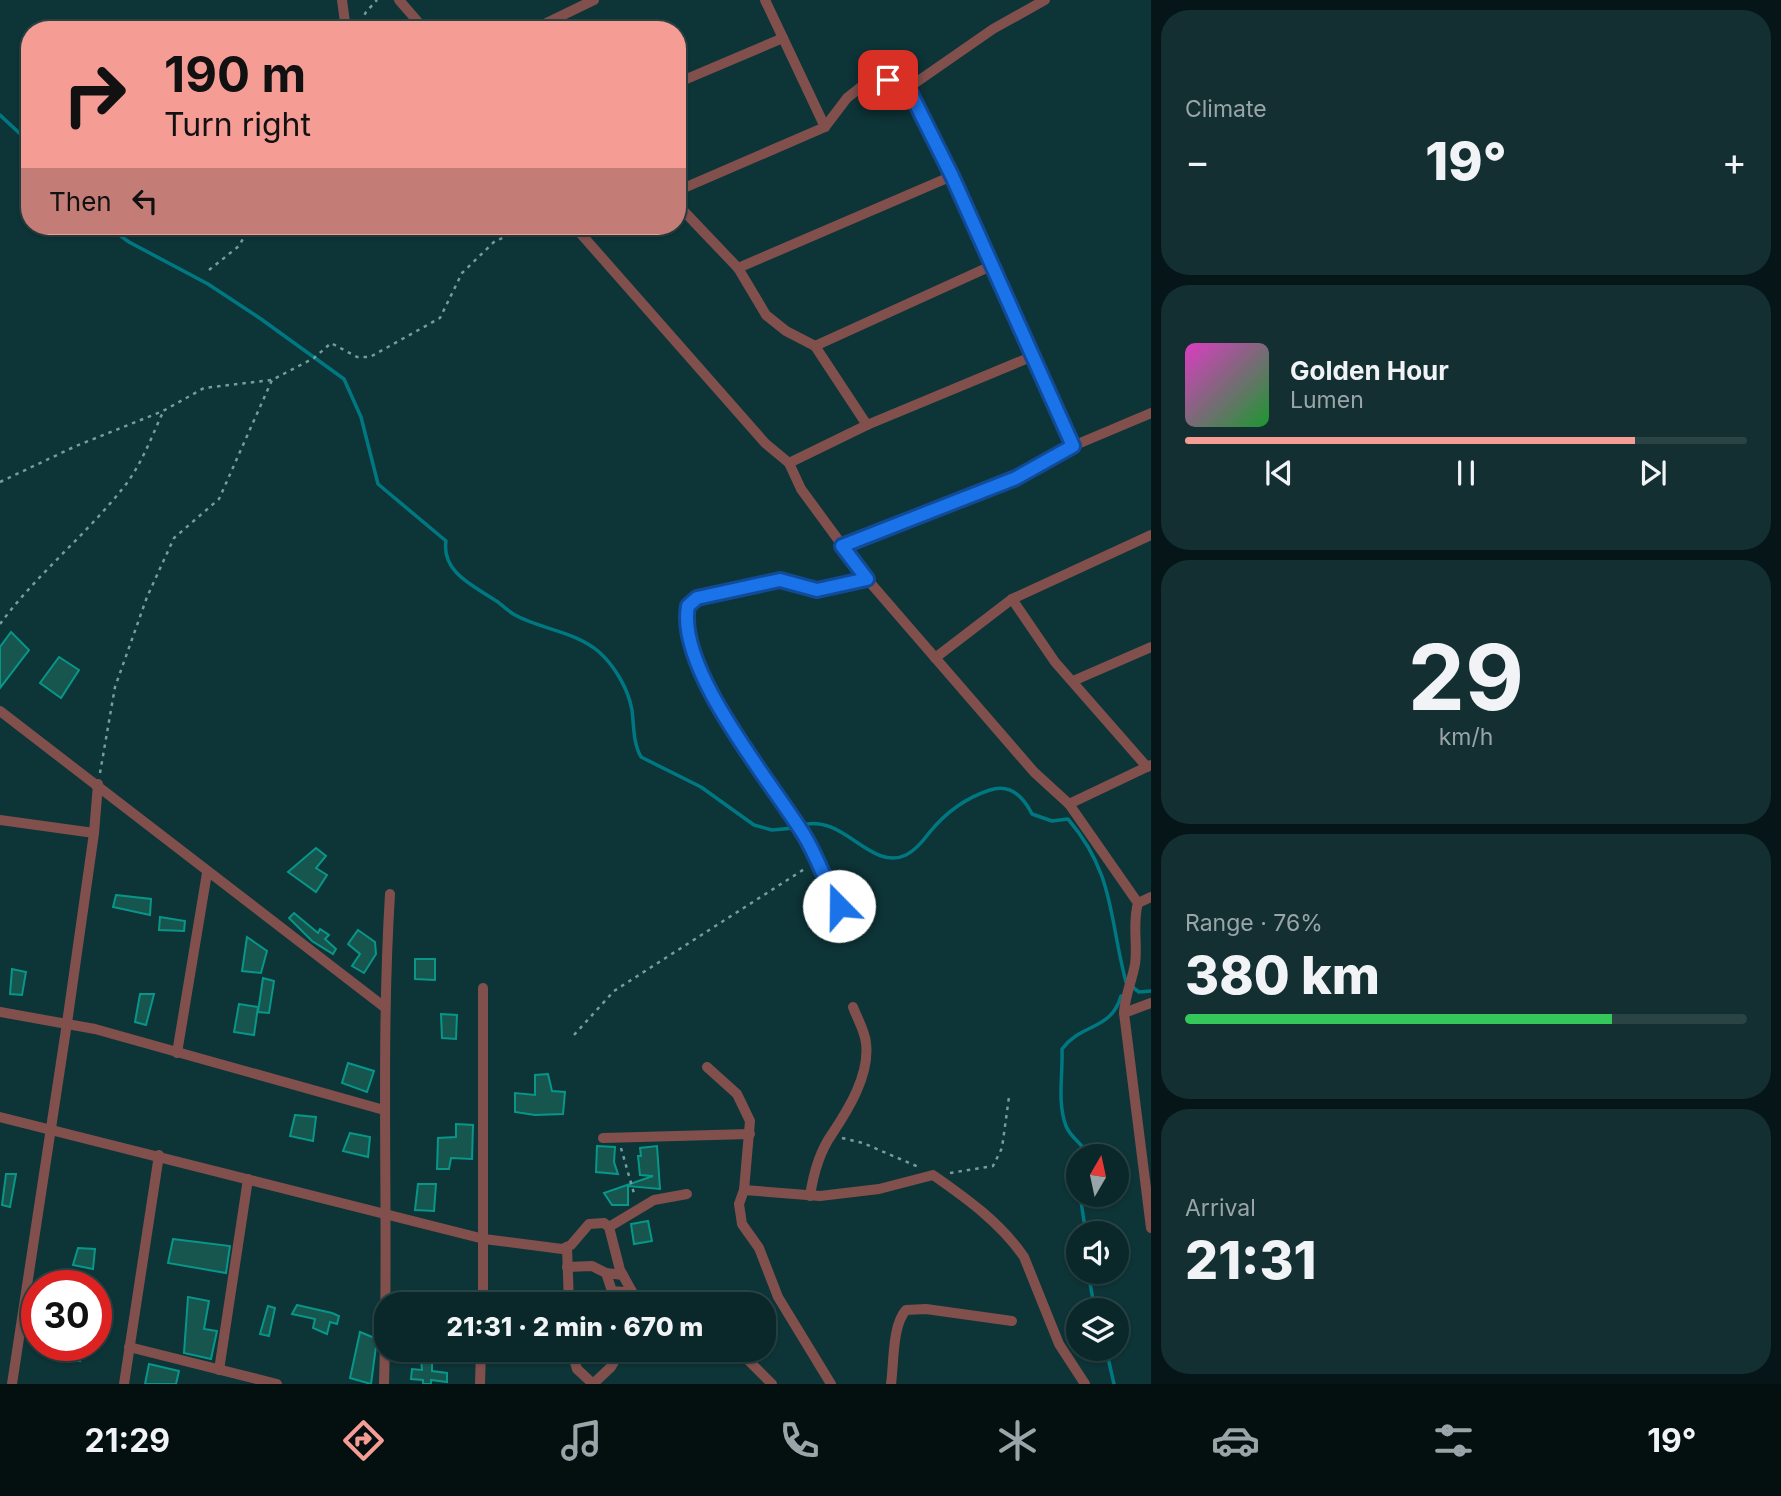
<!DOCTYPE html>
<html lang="en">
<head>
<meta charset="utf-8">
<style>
	body { margin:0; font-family:Inter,sans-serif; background:#132f31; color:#f1f3f6; height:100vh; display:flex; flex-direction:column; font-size:26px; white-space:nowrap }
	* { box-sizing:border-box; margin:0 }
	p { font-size:23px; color:#99a5a8 }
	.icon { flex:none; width:38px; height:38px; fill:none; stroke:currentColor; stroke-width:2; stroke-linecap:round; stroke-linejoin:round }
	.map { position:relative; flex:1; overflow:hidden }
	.side { display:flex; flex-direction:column; gap:10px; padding:10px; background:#061517; width:630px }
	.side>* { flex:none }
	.banner { position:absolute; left:21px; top:21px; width:665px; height:214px; border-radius:28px; box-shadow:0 2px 5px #0004,0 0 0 2px #2a4446; background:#f59c95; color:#111; overflow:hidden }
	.needle { width:46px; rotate:9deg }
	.controls { position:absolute; left:1066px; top:1144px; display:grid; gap:14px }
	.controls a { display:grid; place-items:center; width:63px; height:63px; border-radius:50%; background:#0a2729; box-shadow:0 2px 5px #0004,0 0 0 2px #2a4446; font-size:35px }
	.speed { position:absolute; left:21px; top:1270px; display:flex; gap:14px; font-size:35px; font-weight:700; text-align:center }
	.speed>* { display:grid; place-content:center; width:91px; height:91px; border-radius:50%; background:#0a2729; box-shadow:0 2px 5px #0004,0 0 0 2px #2a4446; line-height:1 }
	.speed .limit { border:10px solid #d22; background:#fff; color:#111 }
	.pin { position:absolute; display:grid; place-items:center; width:60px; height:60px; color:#fff; margin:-30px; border-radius:14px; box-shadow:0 4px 10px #0006 }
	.me { position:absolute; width:77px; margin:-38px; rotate:338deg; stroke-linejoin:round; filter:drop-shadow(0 0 5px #0008) }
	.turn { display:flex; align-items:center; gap:24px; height:147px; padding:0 28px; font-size:32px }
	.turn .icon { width:91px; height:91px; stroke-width:2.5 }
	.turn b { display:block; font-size:49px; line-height:60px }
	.then { display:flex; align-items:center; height:66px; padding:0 28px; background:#0003; gap:14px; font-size:26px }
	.big { font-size:52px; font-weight:800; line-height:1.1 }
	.side .card { flex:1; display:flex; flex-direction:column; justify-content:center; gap:10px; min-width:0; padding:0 24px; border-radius:28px; background:#132f31 }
	.side .dial { align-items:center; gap:0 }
	.dial b { font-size:91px; line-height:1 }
	.song { display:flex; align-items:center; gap:21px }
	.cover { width:84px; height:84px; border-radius:10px; background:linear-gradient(135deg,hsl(310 70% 55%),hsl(130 70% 35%)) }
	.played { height:7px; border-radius:4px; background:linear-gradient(90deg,#f59c95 80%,#2a4446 80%) }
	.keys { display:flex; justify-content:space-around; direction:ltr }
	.heat { display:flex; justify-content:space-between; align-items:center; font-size:38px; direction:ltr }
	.charge { height:10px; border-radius:5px; background:linear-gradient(90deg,#34c759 76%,#2a4446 0) }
	.trip { position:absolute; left:374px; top:1292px; width:402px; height:70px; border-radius:28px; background:#0a2729; box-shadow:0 2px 5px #0004,0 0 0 2px #2a4446; font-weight:800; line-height:70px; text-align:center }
	.tabs { display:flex; height:112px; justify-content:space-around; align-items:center; background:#041010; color:#99a5a8 }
	.tabs .icon { width:49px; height:49px }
	.tabs .selected { color:#f59c95 }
	.tabs b { font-size:32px; color:#f1f3f6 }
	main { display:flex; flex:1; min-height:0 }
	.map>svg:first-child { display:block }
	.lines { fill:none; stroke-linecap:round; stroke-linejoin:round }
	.stream { stroke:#007881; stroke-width:3.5 }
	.building { fill:#17564f; stroke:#089689; stroke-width:2 }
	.path { stroke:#709ea2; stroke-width:2.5; stroke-dasharray:3.5 5; stroke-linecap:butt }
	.street { stroke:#81504d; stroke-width:10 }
	.route-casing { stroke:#114b97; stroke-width:18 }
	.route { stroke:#1a73e8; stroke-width:12 }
</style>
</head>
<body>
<main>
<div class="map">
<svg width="1151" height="1384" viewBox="0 0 1151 1384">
	<rect width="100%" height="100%" fill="#0d3437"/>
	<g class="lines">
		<g class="stream">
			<path d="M 0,115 L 30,143"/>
			<path d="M 107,226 L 129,242 L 208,284 L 261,319 L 344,379 L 361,417 L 378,484 L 446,541 C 441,573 476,587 498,602 C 503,606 508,611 515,615 C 540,629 574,631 598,651 C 614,665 628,688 632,710 C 634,726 633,743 641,757 L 701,787 L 754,825 L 772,830 L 794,828"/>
			<path d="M 802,825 C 843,813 871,872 906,855 C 916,850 923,841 929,833 C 946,812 965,798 990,790 C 1011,783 1024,798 1032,814 L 1052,821 L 1068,819 C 1115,874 1109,919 1126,982 L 1139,992 L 1151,991"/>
			<path d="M 1088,1157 C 1084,1143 1071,1139 1066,1126 C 1057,1102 1063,1075 1062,1049 C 1081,1023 1111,1031 1121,996"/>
			<path d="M 1080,1195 L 1086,1234"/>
			<path d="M 1088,1272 L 1095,1311"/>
			<path d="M 1106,1349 L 1114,1384"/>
		</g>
	</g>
	<g class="building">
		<path d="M 11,632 L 29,650 L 0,688 L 0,647 Z"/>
		<path d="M 59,657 L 79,670 L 61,698 L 40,683 Z"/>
		<path d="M 316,848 L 326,856 L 316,868 L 327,875 L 316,892 L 288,872 Z"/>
		<path d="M 116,895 L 151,899 L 150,915 L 113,907 Z"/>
		<path d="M 294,913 L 318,933 L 320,929 L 329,935 L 325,939 L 336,949 L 333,954 L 312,941 L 289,918 Z"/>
		<path d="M 160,917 L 185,921 L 184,931 L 159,930 Z"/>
		<path d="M 358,930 L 375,942 L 376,954 L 364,973 L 352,966 L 360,954 L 348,944 Z"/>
		<path d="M 247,937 L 267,951 L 261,973 L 242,971 Z"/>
		<path d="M 415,959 L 435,959 L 435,980 L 415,979 Z"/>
		<path d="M 12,969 L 26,972 L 22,995 L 10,994 Z"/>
		<path d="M 263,978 L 274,981 L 269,1013 L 258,1012 Z"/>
		<path d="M 140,994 L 154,994 L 146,1025 L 135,1022 Z"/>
		<path d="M 239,1004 L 258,1007 L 254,1035 L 234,1032 Z"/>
		<path d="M 441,1014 L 457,1015 L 456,1039 L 442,1038 Z"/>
		<path d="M 348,1063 L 374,1071 L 367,1092 L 342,1083 Z"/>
		<path d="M 548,1074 L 552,1091 L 565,1092 L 563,1114 L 535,1115 L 515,1112 L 515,1093 L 535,1095 L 535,1075 Z"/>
		<path d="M 295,1115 L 316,1117 L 313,1141 L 290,1136 Z"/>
		<path d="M 456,1124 L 473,1125 L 472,1159 L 451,1158 L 449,1169 L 437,1169 L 438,1138 L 456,1137 Z"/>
		<path d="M 350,1133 L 370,1137 L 368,1157 L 343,1151 Z"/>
		<path d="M 597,1146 L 615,1147 L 614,1162 L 618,1174 L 596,1172 Z"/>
		<path d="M 657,1146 L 660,1189 L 628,1186 L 628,1205 L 612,1205 L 604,1193 L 653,1176 L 640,1175 L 638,1156 L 641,1156 L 640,1148 Z"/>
		<path d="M 6,1174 L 16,1174 L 10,1207 L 2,1205 Z"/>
		<path d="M 418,1184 L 436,1184 L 434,1211 L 415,1210 Z"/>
		<path d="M 648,1221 L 652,1241 L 634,1244 L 631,1224 Z"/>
		<path d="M 173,1239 L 230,1246 L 226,1273 L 168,1263 Z"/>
		<path d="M 78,1248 L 95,1249 L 93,1269 L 73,1265 Z"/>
		<path d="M 188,1297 L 209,1301 L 204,1329 L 217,1331 L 211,1359 L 184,1353 Z"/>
		<path d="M 297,1305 L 332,1313 L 339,1316 L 337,1324 L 330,1322 L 327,1334 L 313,1328 L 315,1319 L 292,1314 Z"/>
		<path d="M 268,1306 L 275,1308 L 269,1336 L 260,1334 Z"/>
		<path d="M 360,1332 L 377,1339 L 371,1384 L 350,1378 Z"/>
		<path d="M 46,1346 L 83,1346 L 80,1361 L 45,1355 Z"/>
		<path d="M 644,1349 L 678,1349 L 675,1360 L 644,1354 Z"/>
		<path d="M 421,1358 L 432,1358 L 432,1371 L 447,1373 L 447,1382 L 431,1380 L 431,1384 L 423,1384 L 423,1380 L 411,1379 L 412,1369 L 422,1370 Z"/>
		<path d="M 149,1364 L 179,1371 L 176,1384 L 145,1384 Z"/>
	</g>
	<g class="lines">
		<g class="path">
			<path d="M 357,30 L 366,12 L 377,0"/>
			<path d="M 209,270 L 239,246 L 250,226"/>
			<path d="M 0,482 L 76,446 L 163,411 L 204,388 L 272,380 L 314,358 L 331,343 L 357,357 L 370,357 L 440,318 L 462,273 L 495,241 L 532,226"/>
			<path d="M 0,624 C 36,575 85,536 123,488 C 141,466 151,438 163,412"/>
			<path d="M 100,773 L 115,687 L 147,597 L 174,538 L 219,499 L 272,380"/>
			<path d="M 574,1035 L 614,991 L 806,868"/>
			<path d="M 842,1138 L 863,1143 L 921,1168"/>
			<path d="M 621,1148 L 635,1197"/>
			<path d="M 950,1173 L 993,1166 L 1002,1148 L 1009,1097"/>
		</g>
		<g class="street">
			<path d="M 342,0 L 346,30"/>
			<path d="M 399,0 L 425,30"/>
			<path d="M 765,0 L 825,127"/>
			<path d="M 532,30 L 594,0"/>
			<path d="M 677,83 L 783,38"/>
			<path d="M 908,88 L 993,29 L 1045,0"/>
			<path d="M 677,191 L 825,127 L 847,98 L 866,83 L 888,80 L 908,88 L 952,176 L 1073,446"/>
			<path d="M 677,204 L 738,268 L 766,315 L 786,331 L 815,346 L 867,425 L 1033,356"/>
			<path d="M 574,226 L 765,443 L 789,463 L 801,489 L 867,579 L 1034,772 L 1069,804 L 1138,903 C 1132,924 1138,944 1135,964 C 1132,981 1125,995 1124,1013 L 1151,1228"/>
			<path d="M 584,235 L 604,226"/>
			<path d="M 738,268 L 952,176"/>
			<path d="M 815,346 L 991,266"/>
			<path d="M 789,463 L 867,425"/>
			<path d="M 842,546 L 1016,478 L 1073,446 L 1151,413"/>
			<path d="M 1012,599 L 1055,662 L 1147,767"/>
			<path d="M 935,658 L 1012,599 L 1151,535"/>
			<path d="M 1073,681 L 1151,647"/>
			<path d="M 0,711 L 383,1006"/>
			<path d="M 1069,804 L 1151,765"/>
			<path d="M 0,820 L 94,833"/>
			<path d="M 1138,903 L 1151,897"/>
			<path d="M 855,925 L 839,907 L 805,837 L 698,672 L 686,634 L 685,618 L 688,606 L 697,598 L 780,580 L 817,590 L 867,579"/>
			<path d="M 483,988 L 483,1304"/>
			<path d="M 0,1012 L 95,1029 L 384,1110"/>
			<path d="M 1124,1013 L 1151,1003"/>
			<path d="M 177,1053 L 207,873"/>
			<path d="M 707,1067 L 737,1094 L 750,1121 L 744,1190 L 739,1204 L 742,1224 L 759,1248 L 778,1297 L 831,1384"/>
			<path d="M 0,1117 L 484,1239 L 562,1249 L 571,1245 L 589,1224 L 604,1223 L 609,1227 L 620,1270 L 635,1297 L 664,1304"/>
			<path d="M 603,1138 L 750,1134"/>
			<path d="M 744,1190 L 820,1196 L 879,1189 L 933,1175 C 966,1198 1001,1223 1024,1257 L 1059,1344 L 1085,1384"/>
			<path d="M 810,1196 C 813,1176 820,1151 832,1134 C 848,1110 870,1075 866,1043 C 865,1031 857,1018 853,1007"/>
			<path d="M 609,1227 L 654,1200 L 687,1194"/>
			<path d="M 567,1247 L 569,1304"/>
			<path d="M 567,1267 L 592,1266 L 606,1273 L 623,1275"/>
			<path d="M 606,1273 L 612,1291 L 625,1292 L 635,1298"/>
			<path d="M 129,1347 L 277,1384"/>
			<path d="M 571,1349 L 577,1369 L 593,1384"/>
			<path d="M 737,1349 L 772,1384"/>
			<path d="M 219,1370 L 248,1179"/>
			<path d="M 12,1384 L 67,1023 L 94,833 L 98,784"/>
			<path d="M 124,1384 L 159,1155"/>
			<path d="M 384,1384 C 389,1220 380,1057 390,894"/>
			<path d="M 480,1384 L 481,1349"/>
			<path d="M 593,1384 L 611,1367 L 622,1349"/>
			<path d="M 891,1384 C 894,1364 892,1325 906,1310 L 926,1309 L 1012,1321"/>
		</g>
	</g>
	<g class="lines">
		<defs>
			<path id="route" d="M 839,906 C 826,884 818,858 804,835 C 770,780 676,669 688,606 L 697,598 L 780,580 L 817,590 L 867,579 L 842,546 L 1016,478 L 1073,446 L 952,176 L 908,88 L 888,80"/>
		</defs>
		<use href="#route" class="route-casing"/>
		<use href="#route" class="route"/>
	</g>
</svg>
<div class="controls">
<a><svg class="needle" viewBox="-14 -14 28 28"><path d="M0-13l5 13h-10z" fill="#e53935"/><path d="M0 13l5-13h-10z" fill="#99a5a8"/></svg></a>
<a><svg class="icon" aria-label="sound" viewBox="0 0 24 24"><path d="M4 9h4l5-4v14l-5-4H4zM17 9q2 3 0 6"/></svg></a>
<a><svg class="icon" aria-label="layers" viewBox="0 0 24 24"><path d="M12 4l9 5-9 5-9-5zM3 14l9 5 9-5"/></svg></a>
</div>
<div class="speed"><div class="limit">30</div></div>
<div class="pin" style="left:888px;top:80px;background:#d93025"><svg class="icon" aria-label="arrive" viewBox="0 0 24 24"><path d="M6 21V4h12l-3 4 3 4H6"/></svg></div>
<svg class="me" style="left:839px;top:906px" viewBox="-20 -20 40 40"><circle r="19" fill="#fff"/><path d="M0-13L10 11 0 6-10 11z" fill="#1a73e8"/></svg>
<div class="trip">21:31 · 2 min · 670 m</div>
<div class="banner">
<div class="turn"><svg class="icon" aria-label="right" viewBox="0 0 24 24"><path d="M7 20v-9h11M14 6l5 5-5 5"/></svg><div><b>190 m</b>Turn right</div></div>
<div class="then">Then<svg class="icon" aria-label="left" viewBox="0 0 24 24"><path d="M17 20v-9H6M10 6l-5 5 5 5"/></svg></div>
</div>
</div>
<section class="side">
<div class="card"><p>Climate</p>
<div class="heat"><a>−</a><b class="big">19°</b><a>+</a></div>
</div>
<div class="card">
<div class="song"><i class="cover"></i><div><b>Golden Hour</b><p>Lumen</p></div></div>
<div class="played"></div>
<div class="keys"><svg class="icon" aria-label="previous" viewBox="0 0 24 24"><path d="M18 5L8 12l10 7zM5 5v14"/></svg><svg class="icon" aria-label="pause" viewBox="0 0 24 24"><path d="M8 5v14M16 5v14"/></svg><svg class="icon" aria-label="next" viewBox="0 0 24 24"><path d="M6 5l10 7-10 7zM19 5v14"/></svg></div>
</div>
<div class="card dial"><b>29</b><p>km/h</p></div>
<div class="card"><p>Range · 76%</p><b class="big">380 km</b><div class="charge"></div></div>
<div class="card"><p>Arrival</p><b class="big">21:31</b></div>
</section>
</main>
<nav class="tabs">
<b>21:29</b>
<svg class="icon selected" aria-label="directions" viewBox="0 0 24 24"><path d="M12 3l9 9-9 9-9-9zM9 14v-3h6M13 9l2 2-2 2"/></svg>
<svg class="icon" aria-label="music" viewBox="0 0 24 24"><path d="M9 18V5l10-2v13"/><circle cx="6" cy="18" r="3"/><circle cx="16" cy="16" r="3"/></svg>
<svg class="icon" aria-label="phone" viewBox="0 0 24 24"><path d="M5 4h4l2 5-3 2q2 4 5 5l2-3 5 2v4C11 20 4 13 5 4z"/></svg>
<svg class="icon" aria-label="climate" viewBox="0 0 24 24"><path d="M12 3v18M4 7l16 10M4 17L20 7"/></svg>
<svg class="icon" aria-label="car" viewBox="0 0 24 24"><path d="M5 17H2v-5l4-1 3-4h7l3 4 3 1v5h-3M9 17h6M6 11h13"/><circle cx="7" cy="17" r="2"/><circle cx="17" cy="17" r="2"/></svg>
<svg class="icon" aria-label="filters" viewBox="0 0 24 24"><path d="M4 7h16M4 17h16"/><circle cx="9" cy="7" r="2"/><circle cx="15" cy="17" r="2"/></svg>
<b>19°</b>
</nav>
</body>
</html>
